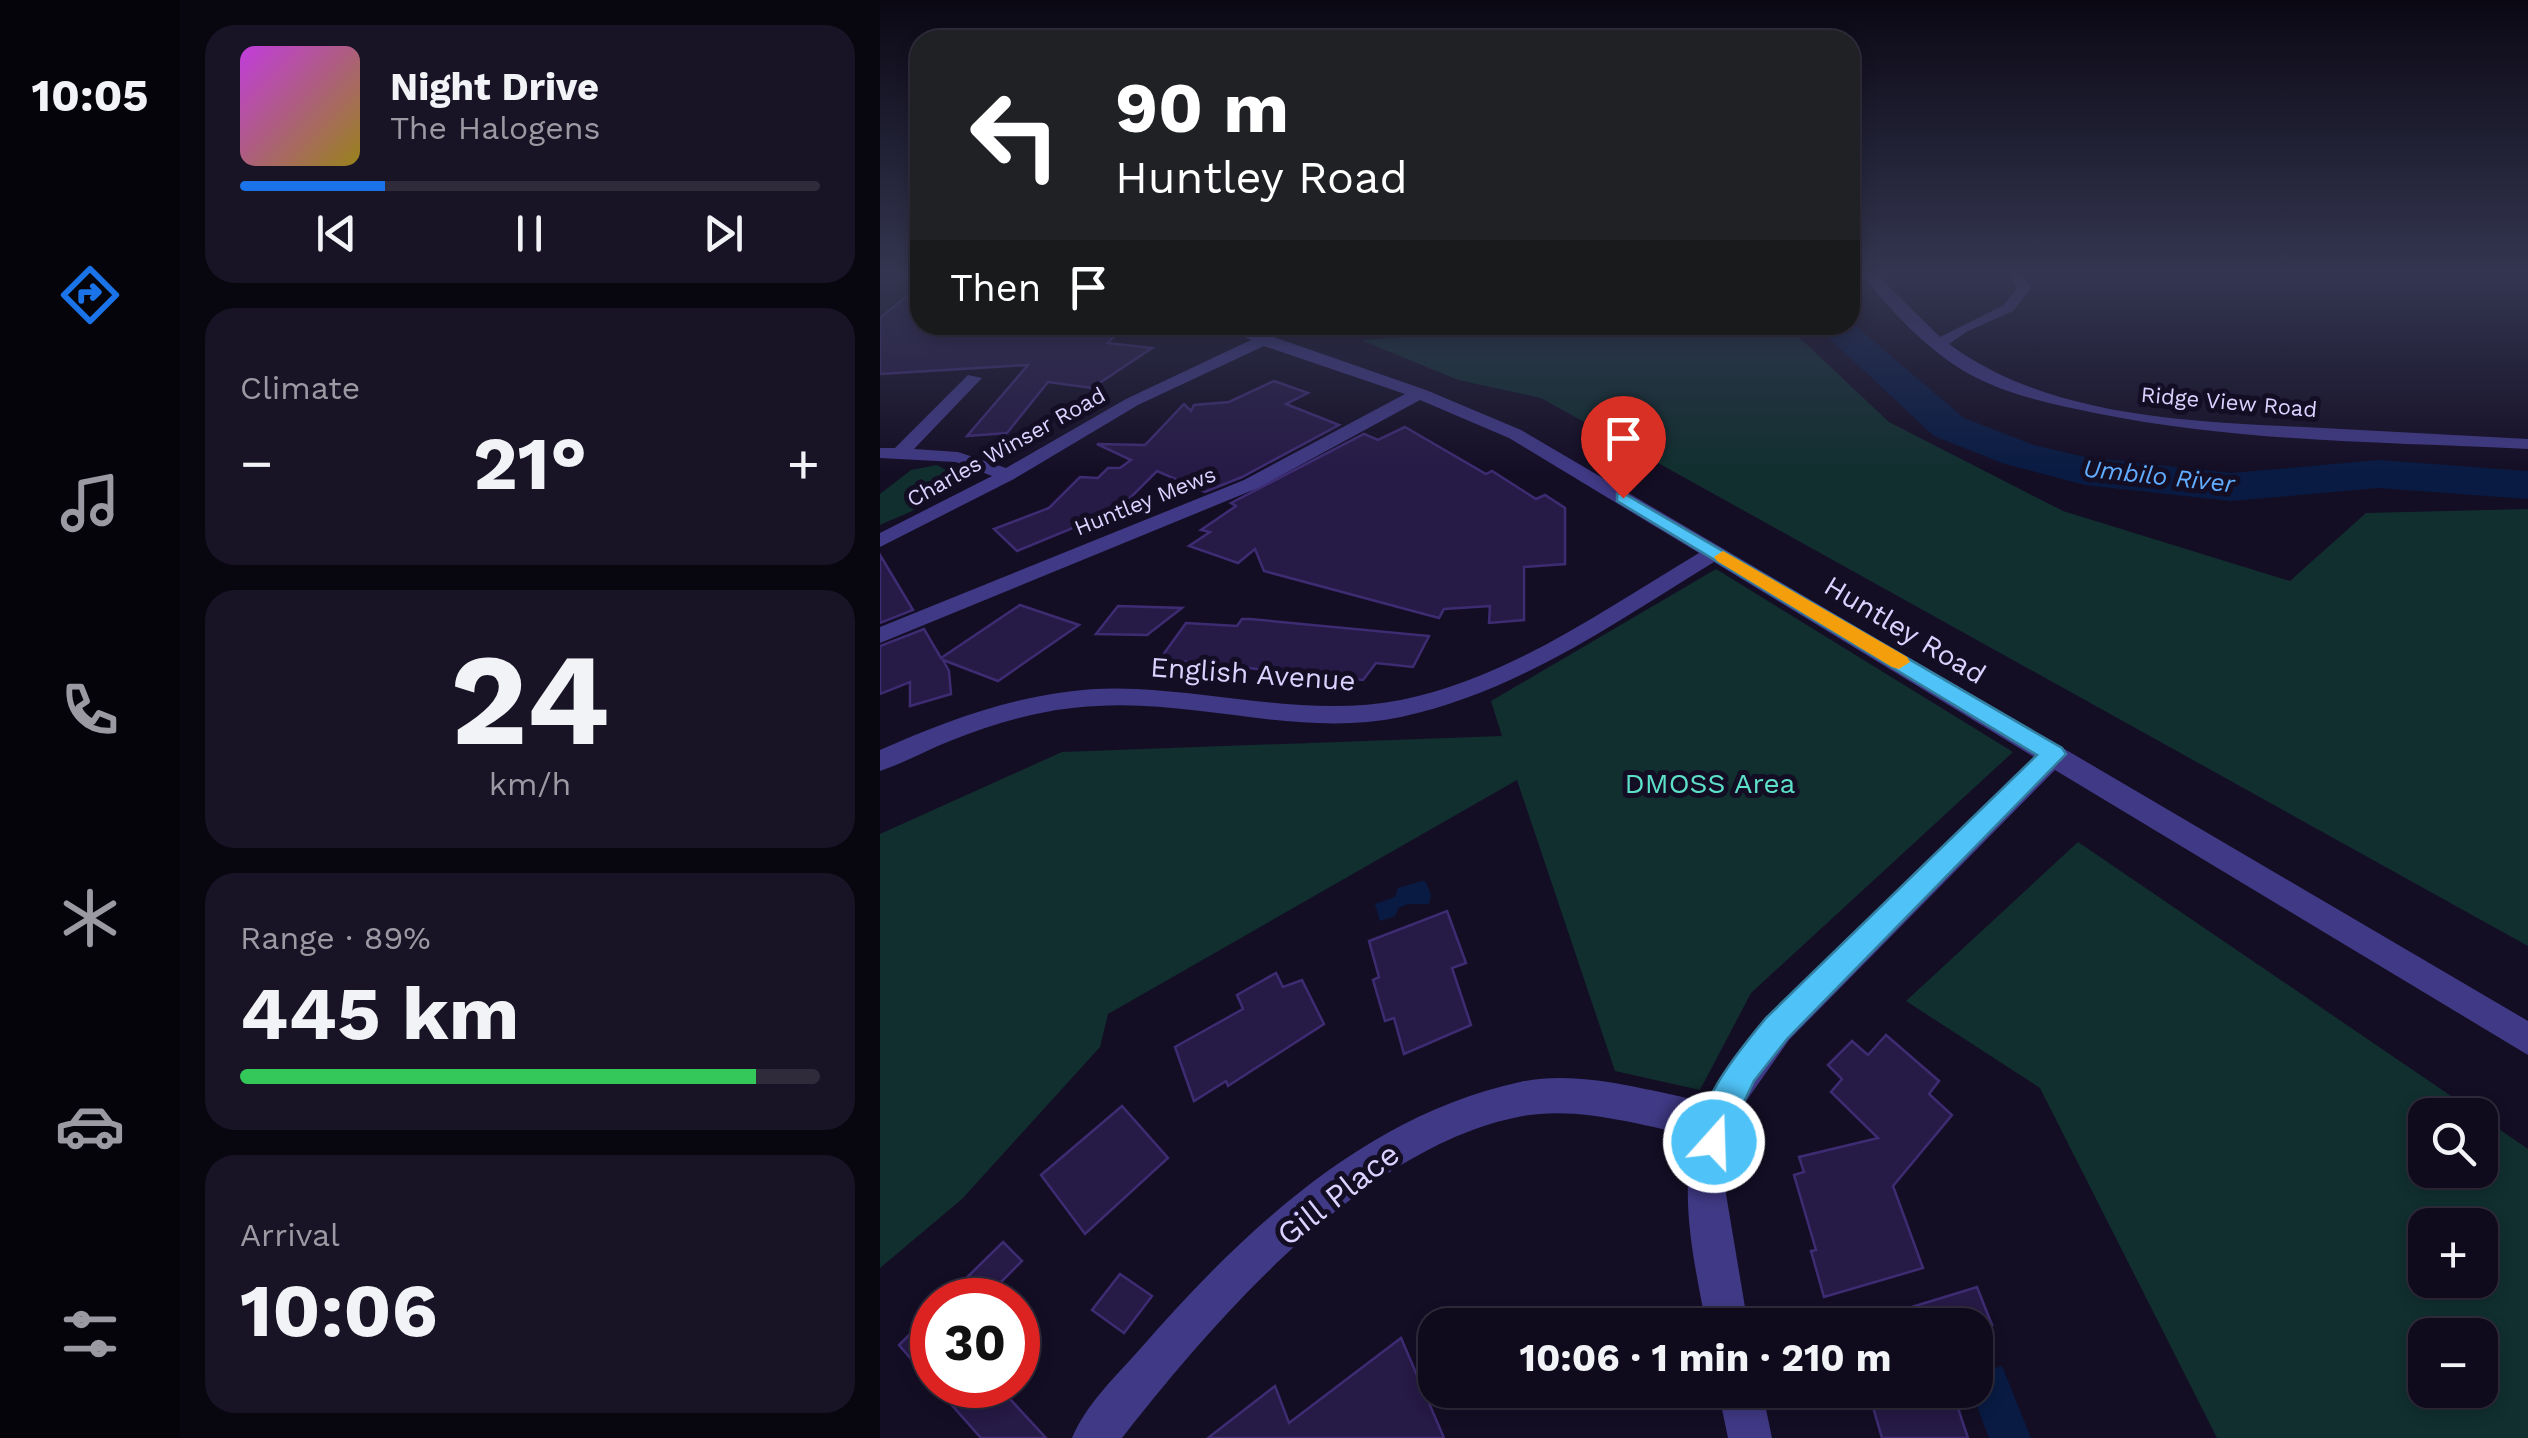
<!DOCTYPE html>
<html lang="en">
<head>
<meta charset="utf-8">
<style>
	body { margin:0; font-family:"Work Sans",sans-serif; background:#181325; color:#f1f3f6; height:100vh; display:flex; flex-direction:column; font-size:38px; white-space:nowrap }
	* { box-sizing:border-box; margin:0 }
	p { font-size:32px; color:#9b9aa3 }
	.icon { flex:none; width:55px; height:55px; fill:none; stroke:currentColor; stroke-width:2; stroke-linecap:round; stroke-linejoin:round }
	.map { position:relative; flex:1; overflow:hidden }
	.details { display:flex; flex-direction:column; gap:25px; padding:25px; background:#08060f; width:700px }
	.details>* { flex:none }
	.banner { position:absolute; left:30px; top:30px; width:950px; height:305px; border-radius:30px; box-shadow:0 5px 15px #0003,0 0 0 2px #2f2b3b; background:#202124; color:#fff; overflow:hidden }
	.fabs { position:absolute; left:1528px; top:1098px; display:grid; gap:20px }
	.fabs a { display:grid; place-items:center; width:90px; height:90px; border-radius:20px; background:#0f0a1c; box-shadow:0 5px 15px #0003,0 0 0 2px #2f2b3b; font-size:50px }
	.speed { position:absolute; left:30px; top:1278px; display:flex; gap:20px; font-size:50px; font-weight:700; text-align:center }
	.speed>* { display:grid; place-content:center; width:130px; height:130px; border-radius:50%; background:#0f0a1c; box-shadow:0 5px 15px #0003,0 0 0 2px #2f2b3b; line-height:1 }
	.speed .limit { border:15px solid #d22; background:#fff; color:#111 }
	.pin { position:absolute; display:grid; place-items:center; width:85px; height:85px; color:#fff; margin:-102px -42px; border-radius:50% 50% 50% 0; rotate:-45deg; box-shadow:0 0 10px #0007 }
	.pin .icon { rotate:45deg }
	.me { position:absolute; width:110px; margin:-55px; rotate:20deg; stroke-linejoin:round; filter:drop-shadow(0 0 8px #0008) }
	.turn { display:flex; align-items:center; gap:35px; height:210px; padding:0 40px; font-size:45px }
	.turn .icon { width:130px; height:130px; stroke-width:2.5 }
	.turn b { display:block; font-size:70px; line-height:85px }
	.then { display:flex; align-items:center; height:95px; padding:0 40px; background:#0003; gap:20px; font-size:38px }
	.big { font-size:75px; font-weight:700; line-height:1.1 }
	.details .tile { flex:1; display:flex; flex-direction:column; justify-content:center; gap:15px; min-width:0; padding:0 35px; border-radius:30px; background:#181325 }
	.details .dial { align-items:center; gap:0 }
	.dial b { font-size:130px; line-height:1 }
	.song { display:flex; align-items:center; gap:30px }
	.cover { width:120px; height:120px; border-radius:15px; background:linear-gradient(135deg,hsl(290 70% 55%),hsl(50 70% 35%)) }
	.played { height:10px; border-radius:5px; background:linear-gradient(90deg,#1a73e8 25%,#2f2b3b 25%) }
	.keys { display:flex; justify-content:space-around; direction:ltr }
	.heat { display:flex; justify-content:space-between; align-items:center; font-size:55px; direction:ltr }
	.charge { height:15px; border-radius:8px; background:linear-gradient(90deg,#34c759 89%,#2f2b3b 0) }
	.trip { position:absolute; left:538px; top:1308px; width:575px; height:100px; border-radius:30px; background:#0f0a1c; box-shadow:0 5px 15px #0003,0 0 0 2px #2f2b3b; font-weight:700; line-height:100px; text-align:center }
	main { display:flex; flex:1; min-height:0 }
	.dock { display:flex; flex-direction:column; width:180px; justify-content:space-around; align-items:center; background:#06040b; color:#9b9aa3 }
	.dock .icon { width:70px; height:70px }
	.dock .current { color:#1a73e8 }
	.dock b { font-size:45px; color:#f1f3f6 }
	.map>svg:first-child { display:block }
	.green { fill:#112f2f; fill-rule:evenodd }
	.water { fill:#091b43 }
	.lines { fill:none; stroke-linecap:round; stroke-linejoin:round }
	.river { fill:#091b43; fill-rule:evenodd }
	.building { fill:#261a46; stroke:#3e2c73; stroke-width:2.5 }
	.minor { fill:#403985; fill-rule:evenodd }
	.route { fill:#4fc3f7; stroke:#337fa1; stroke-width:2.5 }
	.slow { fill:#f59e0b }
	.labels { text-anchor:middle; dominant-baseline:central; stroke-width:10; stroke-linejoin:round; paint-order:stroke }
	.far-street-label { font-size:22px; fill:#dad3ff; stroke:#140e25 }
	.far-water-label { font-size:25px; font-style:italic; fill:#61adff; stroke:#140e25 }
	.street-label { font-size:28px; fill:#dad3ff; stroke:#140e25 }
	.park-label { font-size:28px; fill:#5ce1c8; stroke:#140e25 }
	.near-street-label { font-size:32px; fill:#dad3ff; stroke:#140e25 }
</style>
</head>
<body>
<main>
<nav class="dock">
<b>10:05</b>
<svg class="icon current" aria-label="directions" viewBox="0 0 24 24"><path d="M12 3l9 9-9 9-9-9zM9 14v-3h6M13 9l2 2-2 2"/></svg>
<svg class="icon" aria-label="music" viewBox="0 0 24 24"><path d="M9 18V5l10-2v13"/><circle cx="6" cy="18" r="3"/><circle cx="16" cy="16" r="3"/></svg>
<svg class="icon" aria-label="phone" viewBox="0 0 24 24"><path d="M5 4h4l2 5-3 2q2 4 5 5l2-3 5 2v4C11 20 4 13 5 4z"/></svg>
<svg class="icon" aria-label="climate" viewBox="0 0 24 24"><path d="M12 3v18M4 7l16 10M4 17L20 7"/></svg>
<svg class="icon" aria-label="car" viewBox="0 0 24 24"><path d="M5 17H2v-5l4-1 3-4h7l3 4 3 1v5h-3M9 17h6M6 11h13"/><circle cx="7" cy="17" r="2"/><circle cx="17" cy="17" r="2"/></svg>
<svg class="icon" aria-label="filters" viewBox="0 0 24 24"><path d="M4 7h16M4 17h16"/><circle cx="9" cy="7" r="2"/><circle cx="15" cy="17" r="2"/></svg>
</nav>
<section class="details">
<div class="tile">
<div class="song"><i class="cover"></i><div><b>Night Drive</b><p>The Halogens</p></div></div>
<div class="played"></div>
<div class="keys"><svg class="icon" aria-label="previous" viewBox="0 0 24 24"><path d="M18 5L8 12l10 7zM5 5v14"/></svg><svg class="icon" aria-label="pause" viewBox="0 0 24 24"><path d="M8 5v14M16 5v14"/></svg><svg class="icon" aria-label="next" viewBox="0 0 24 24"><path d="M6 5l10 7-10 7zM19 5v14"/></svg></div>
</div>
<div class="tile"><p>Climate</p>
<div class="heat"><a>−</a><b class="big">21°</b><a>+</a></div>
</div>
<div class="tile dial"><b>24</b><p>km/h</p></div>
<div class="tile"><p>Range · 89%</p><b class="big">445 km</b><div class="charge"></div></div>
<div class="tile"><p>Arrival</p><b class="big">10:06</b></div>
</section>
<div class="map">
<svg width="1648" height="1438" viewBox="0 0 1648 1438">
	<rect width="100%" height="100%" fill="#140e25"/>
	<g class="green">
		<path d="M 693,325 L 906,325 L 1009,422 L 1183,511 L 1410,581 L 1486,513 L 1648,509 L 1648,946 L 661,398 L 578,380 L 481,340 Z"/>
		<path d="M 57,465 L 69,472 C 63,504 27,512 0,525 L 0,494 L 31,470 Z"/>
		<path d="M 836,569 L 1133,752 L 871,993 L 820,1090 L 735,1071 L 637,780 L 228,1014 L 220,1047 L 82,1199 L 0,1268 L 0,834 L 182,752 L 622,736 L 611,701 Z"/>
		<path d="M 1198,842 L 1599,1115 L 1545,1115 L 1545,1170 L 1600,1170 L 1600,1116 L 1648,1149 L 1648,1438 L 1337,1438 L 1160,1088 L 1026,1001 ZM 1600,1225 L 1600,1280 L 1545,1280 L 1545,1225 ZM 1600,1335 L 1600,1390 L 1545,1390 L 1545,1335 Z"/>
	</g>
	<g class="water">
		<path d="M 541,881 L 546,882 L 551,895 L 549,904 L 528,904 L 518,908 L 515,916 L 500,921 L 495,904 L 515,897 L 518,888 Z"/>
		<path d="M 1122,1366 L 1151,1438 L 1109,1438 L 1091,1390 L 1095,1390 L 1095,1374 Z"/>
	</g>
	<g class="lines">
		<path class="river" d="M 970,321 L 1084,418 L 1154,445 L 1205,457 L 1351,473 L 1498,460 L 1648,471 L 1648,499 L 1498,488 L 1351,501 L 1205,485 L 1122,463 L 1054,436 L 935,325 L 970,325 Z"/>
	</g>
	<g class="building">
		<path d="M 40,285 L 40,325 L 241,328 L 228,343 L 272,348 L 212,388 L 168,382 L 127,433 L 87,436 L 148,365 L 0,374 L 0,318 Z"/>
		<path d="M 394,381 L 428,393 L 406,404 L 459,425 L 362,477 L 325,492 L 277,471 L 239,509 L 137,551 L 114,529 L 169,508 L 200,477 L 218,478 L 228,468 L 240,468 L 251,460 L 217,444 L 265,445 L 304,404 L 311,411 L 314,405 L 349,402 Z"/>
		<path d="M 525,427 L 606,474 L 612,471 L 656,499 L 665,495 L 685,508 L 685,564 L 644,567 L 644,620 L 609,623 L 610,606 L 564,609 L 559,618 L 384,571 L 375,549 L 358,563 L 309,546 L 330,532 L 321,530 L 356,506 L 351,503 L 484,434 L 498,440 Z"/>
		<path d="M 0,555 L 33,610 L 0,623 Z"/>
		<path d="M 140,605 L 199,625 L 118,681 L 63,660 L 69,671 L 71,694 L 30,706 L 30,682 L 0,694 L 0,646 L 44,629 L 61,658 Z"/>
		<path d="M 238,606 L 302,608 L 267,635 L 216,634 Z"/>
		<path d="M 362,619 L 370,619 L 549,636 L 533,667 L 496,663 L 483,680 L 280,659 L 306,623 L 357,626 Z"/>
		<path d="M 567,911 L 586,963 L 572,968 L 591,1025 L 524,1054 L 514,1018 L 505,1021 L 493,980 L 499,977 L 489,941 Z"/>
		<path d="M 396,973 L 403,987 L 422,980 L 444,1024 L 348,1086 L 346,1081 L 314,1101 L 295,1047 L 363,1009 L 357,995 Z"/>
		<path d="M 1006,1035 L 1059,1081 L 1049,1094 L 1072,1115 L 1013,1186 L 1043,1268 L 944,1297 L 931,1251 L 936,1250 L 914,1175 L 924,1172 L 919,1157 L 998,1138 L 951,1092 L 962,1079 L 948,1065 L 972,1041 L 988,1055 Z"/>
		<path d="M 242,1106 L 288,1158 L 205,1234 L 161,1175 Z"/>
		<path d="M 123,1242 L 142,1261 L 120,1283 L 136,1300 L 64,1300 Z"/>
		<path d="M 240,1274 L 272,1296 L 244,1333 L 212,1310 Z"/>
		<path d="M 1097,1287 L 1112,1325 L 997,1325 L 996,1318 Z"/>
		<path d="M 52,1312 L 52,1383 L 19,1345 Z"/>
		<path d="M 521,1338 L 564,1438 L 328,1438 L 395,1386 L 409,1423 Z"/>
		<path d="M 54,1385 L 117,1385 L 166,1438 L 101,1438 Z"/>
		<path d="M 988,1390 L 1072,1390 L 1088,1438 L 1002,1438 Z"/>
	</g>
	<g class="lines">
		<g class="minor">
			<path d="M 981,272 L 994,272 L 1060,337 L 1124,305 L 1137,288 L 1126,272 L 1139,272 L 1151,288 L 1133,311 L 1086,332 L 1069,344 C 1172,420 1319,422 1443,428 C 1511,432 1580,435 1648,439 L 1648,449 C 1504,442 1357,442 1215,413 C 1175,405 1128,395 1091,375 C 1049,352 1009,310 981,272 Z"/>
			<path d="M 340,325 L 359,325 L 546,390 L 641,430 L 1648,1021 L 1648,1055 L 1175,770 L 909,1040 L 862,1107 L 849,1142 L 846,1194 L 868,1325 L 826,1325 C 815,1265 798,1196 815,1136 C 760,1125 699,1106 643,1116 C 485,1145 336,1318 242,1438 L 192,1438 C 206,1404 237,1375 261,1348 C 361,1233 485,1115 640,1082 C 700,1069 768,1091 827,1102 L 852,1060 L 885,1018 L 1154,757 L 834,562 C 734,623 638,692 521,717 C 420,738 319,700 218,706 C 166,708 117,722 70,741 C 47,750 24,763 0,771 L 0,750 C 81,714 166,684 256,689 C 343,693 433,717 521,700 C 630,678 725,609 819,553 L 629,438 L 540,400 L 378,488 L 0,643 L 0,627 L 364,480 L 525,394 L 384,346 L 258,405 L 134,479 L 0,547 L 0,533 L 112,476 L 76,462 L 0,458 L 0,448 L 15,448 L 88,375 L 102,378 L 34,449 L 78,452 L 126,468 L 246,399 L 371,340 Z"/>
			<path d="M 838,1390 L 882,1390 L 892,1438 L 848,1438 Z"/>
		</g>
	</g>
	<linearGradient id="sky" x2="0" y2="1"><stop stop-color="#0b0814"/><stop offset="0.58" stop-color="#343651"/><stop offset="1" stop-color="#343651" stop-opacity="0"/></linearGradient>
	<rect width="1648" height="473" fill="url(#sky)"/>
	<path class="route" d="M 743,493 L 1182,748 L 1186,754 L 907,1039 L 874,1081 L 853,1125 L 845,1154 L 834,1159 L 822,1154 C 805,1114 861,1048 886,1018 L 1157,755 L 737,501 L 737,494 Z"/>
	<path class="slow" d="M 843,551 L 1027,657 L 1030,662 L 1019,669 L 1012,667 L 837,561 L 834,557 Z"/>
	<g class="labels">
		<g class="far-street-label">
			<text transform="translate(1349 402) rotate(5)">Ridge View Road</text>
			<text transform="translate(126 447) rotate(-29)">Charles Winser Road</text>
			<text transform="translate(265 501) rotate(-22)">Huntley Mews</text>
		</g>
		<g class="far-water-label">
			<text transform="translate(1279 476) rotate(6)">Umbilo River</text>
		</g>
		<g class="street-label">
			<text transform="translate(1025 630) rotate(31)">Huntley Road</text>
			<text transform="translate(373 674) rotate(4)">English Avenue</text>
		</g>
		<g class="park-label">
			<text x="830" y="783">DMOSS Area</text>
		</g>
		<g class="near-street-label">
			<text transform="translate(458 1194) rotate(-38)">Gill Place</text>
		</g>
	</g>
</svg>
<div class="fabs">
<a><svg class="icon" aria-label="search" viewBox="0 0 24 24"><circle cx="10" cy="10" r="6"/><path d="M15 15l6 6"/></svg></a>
<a>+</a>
<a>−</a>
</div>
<div class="speed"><div class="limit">30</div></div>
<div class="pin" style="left:743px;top:498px;background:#d93025"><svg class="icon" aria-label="arrive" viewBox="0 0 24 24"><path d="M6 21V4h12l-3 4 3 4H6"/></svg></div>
<svg class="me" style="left:834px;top:1142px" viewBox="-20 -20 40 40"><circle r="17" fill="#4fc3f7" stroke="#fff" stroke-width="3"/><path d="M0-11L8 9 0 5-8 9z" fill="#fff"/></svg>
<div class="trip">10:06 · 1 min · 210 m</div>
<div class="banner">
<div class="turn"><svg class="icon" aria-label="left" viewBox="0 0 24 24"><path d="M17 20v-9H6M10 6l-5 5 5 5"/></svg><div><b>90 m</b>Huntley Road</div></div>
<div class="then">Then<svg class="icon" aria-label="arrive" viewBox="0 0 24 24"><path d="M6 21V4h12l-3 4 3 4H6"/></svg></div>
</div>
</div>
</main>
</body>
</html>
